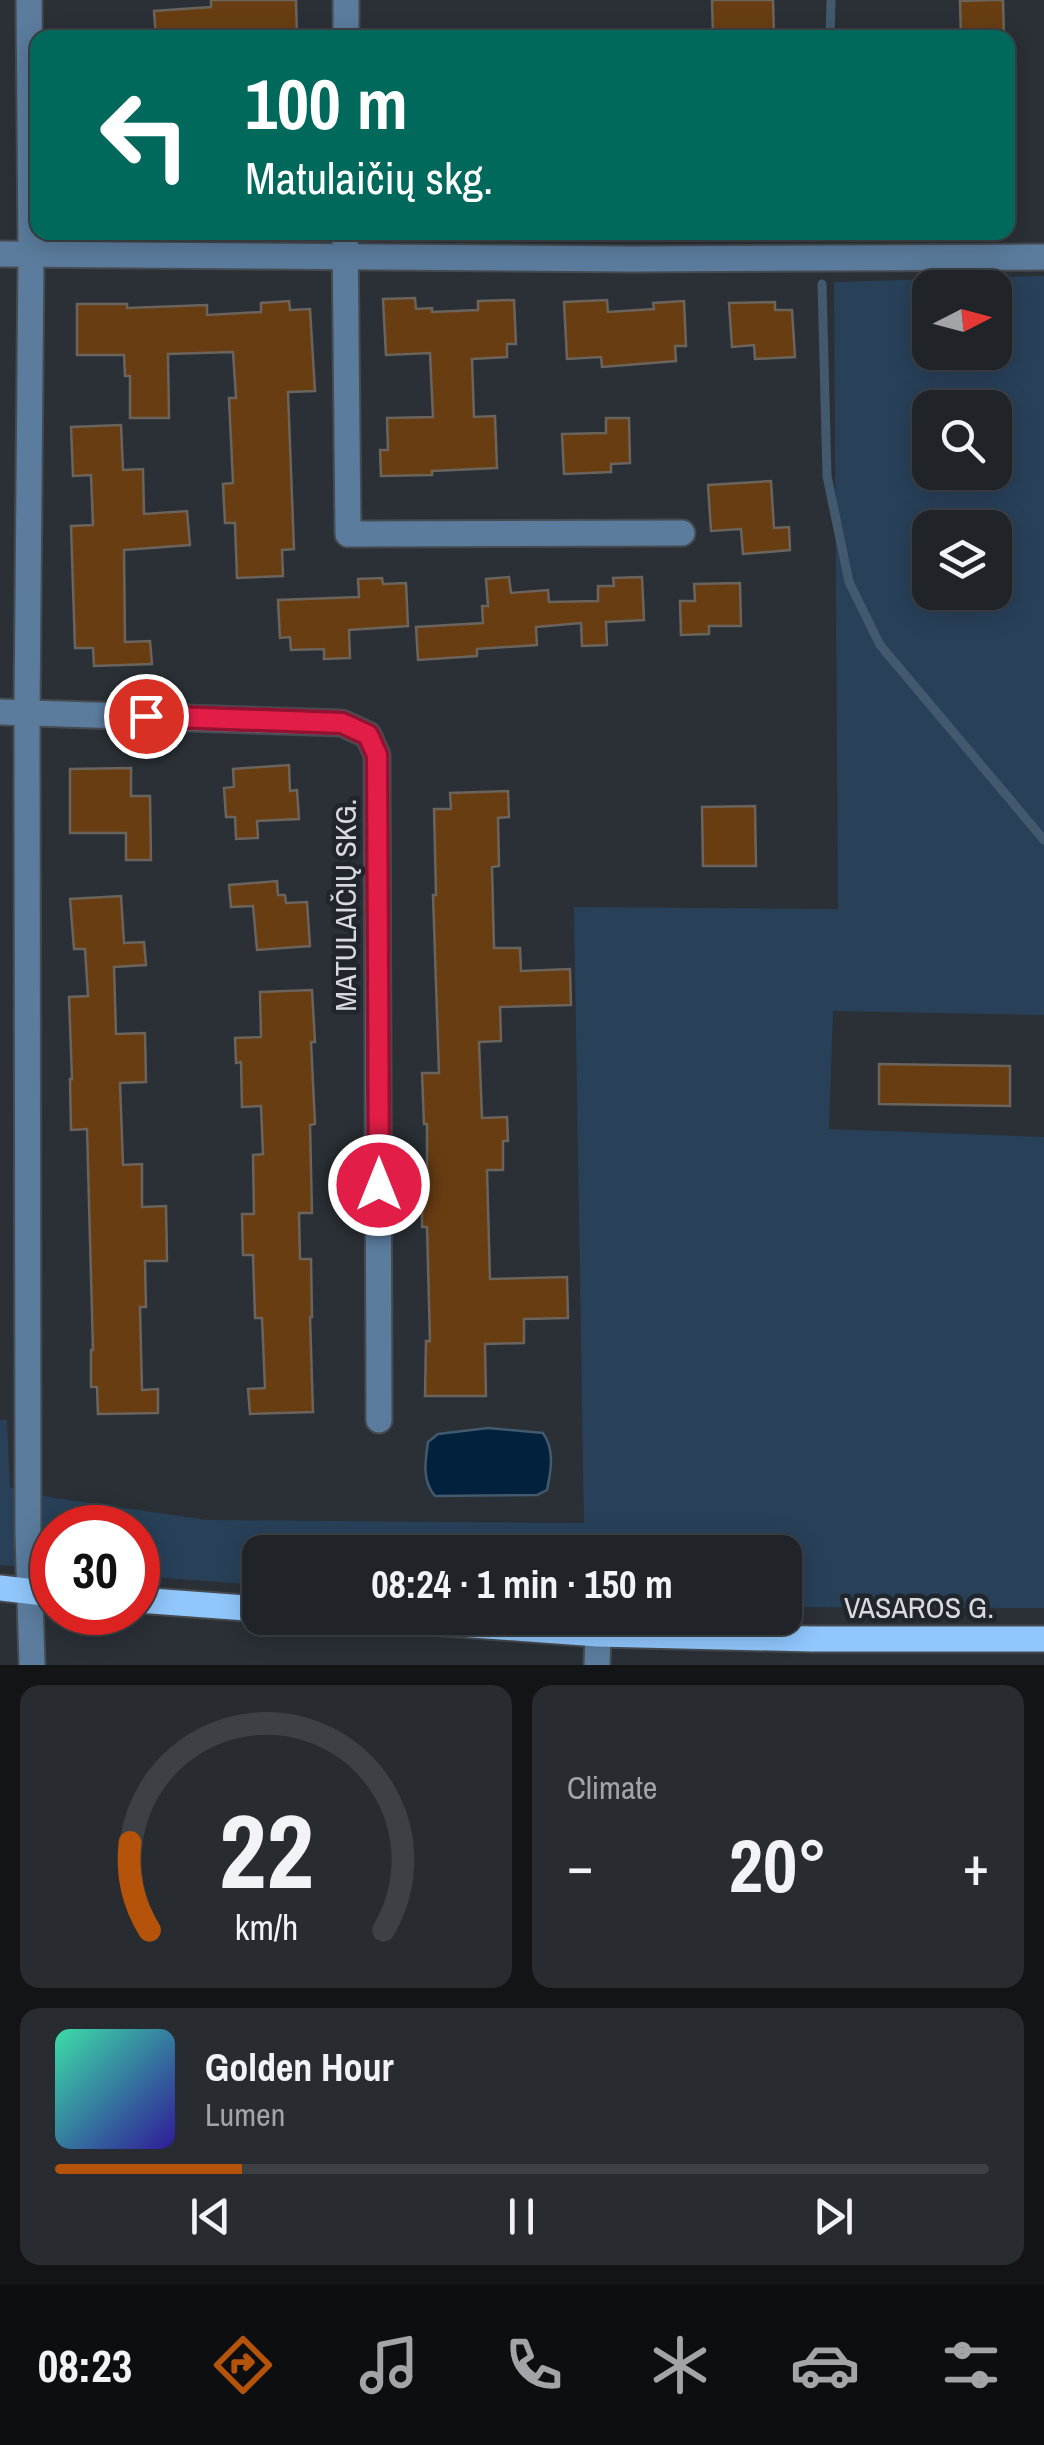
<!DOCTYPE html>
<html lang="en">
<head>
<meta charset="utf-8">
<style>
	body { margin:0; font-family:"Archivo Narrow",sans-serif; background:#282c30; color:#f1f3f6; height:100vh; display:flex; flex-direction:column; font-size:38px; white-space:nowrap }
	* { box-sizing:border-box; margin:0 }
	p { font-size:32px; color:#a2a4a8 }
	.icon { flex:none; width:55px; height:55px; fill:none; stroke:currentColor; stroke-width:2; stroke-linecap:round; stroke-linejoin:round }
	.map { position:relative; height:1665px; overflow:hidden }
	.details { display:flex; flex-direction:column; gap:20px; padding:20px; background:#121416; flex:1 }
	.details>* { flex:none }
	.guide { position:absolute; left:30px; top:30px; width:985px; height:210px; border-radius:20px; box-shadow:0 5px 25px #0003,0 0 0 2px #3d4145; background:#00695c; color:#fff; overflow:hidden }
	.needle { width:65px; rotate:84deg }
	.tools { position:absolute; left:912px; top:270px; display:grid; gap:20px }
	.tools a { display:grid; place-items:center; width:100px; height:100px; border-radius:20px; background:#202428; box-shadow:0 5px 25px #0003,0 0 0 2px #3d4145; font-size:50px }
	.speed { position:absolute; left:30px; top:1505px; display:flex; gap:20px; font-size:50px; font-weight:700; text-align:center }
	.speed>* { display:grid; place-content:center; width:130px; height:130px; border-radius:50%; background:#202428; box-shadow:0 5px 25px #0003,0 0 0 2px #3d4145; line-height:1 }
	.speed .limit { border:15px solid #d22; background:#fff; color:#111 }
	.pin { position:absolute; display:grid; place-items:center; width:85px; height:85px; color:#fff; margin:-42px; border:5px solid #fff; border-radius:50%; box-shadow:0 2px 10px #0007 }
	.me { position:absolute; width:110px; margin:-55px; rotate:0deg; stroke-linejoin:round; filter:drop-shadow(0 0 8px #0008) }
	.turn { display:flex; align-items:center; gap:35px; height:210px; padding:0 50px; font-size:45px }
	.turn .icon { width:130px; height:130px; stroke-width:2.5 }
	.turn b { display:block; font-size:70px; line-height:85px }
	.big { font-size:75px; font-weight:700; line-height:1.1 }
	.details .card { flex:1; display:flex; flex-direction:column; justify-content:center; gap:15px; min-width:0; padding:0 35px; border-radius:20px; background:#282c30 }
	.details .dial { align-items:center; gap:0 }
	.dial svg { height:260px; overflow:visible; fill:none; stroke:#3d4145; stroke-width:7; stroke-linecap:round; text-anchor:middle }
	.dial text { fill:#f1f3f6; stroke:none }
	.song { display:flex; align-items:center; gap:30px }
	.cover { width:120px; height:120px; border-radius:15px; background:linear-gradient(135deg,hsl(160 70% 55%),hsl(250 70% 35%)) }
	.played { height:10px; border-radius:5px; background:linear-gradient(90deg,#b45309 20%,#3d4145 20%) }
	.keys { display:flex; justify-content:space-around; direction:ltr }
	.heat { display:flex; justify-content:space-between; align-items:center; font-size:55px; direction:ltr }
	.details .tiles { flex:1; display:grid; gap:20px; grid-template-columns:1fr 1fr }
	.card:last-child { grid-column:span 2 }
	.trip { position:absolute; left:242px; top:1535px; width:560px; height:100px; border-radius:20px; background:#202428; box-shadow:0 5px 25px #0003,0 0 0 2px #3d4145; font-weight:700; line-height:100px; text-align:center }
	.dock { display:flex; height:160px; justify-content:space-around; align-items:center; background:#0d0e10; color:#a2a4a8 }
	.dock .icon { width:70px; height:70px }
	.dock .on { color:#b45309 }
	.dock b { font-size:45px; color:#f1f3f6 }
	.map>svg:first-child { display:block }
	.green { fill:#284159; fill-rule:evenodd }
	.water { fill:#02213d; stroke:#42596e; stroke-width:2.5 }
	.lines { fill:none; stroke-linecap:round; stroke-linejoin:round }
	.stream { stroke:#42596e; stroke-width:9 }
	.building { fill:#683d12; stroke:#6b645d; stroke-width:2.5 }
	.minor-casing { stroke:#464b51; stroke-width:29 }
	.major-casing { stroke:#464b51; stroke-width:29 }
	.minor { stroke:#5b7c9d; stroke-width:25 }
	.major { stroke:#91c7fd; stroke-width:25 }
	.route-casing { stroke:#92132f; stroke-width:25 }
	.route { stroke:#e11d48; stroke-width:18 }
	.labels { text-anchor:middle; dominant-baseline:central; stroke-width:9; stroke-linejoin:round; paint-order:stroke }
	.street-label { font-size:30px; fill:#d7dbdf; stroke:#20262c }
</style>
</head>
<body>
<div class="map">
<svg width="1044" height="1665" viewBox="0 0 1044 1665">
	<rect width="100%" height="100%" fill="#2a3036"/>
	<path class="green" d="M 1044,276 L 1044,1015 L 833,1011 L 829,1129 L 1044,1137 L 1044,1608 L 785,1607 L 785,1552 L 260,1552 L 260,1585 L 138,1576 L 138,1528 L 52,1528 L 52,1569 L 0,1565 L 0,1420 L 7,1420 L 10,1487 L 49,1497 L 207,1520 L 584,1523 L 574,907 L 838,909 L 834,282 ZM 930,288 L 995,288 L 995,352 L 930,352 ZM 930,408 L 995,408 L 995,472 L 930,472 ZM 930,528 L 995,528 L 995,592 L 930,592 Z"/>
	<path class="water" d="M 488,1428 L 543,1433 C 555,1450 551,1471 547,1490 L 537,1495 L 435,1496 C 422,1481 425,1462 428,1442 L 438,1434 Z"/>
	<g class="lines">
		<g class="stream">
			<path d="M 830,38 L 831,0"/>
			<path d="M 822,284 L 827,476 L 849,582 L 880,645 L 1044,840"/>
		</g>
	</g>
	<g class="building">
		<path d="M 211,0 L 296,0 L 297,38 L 242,38 L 242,33 L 156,38 L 154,11 L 211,7 Z"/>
		<path d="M 712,0 L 773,0 L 774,34 L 713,36 Z"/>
		<path d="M 992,0 L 1003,0 L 1004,38 L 961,38 L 960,1 Z"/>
		<path d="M 415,298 L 416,309 L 432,308 L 432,312 L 478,310 L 478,301 L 514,300 L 516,344 L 507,344 L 507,357 L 472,359 L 474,417 L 495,416 L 497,468 L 432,471 L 432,475 L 381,476 L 380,450 L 388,450 L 387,418 L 433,417 L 430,353 L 386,355 L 383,299 Z"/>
		<path d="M 607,300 L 608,312 L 654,309 L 653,303 L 684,301 L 686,346 L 675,346 L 676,361 L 602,367 L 601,357 L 567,359 L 564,302 Z"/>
		<path d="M 289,301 L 290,310 L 310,309 L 315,391 L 288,392 L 294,549 L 282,550 L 283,576 L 237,578 L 235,523 L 225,523 L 223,484 L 233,483 L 229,398 L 236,398 L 233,352 L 168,354 L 169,418 L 130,418 L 130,376 L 125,376 L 124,355 L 77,355 L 77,304 L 127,304 L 127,308 L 207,305 L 207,315 L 261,312 L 261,303 Z"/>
		<path d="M 775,302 L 775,310 L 792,310 L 795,357 L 755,359 L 754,345 L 732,347 L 729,303 Z"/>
		<path d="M 606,418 L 629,418 L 630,463 L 611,464 L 611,472 L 564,474 L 562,434 L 606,433 Z"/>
		<path d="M 121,425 L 123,470 L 143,469 L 144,514 L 187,511 L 190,545 L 124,550 L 125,642 L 150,641 L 152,664 L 94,666 L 93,648 L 75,648 L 71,526 L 93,525 L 91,475 L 73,476 L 71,427 Z"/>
		<path d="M 771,481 L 774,528 L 789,527 L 790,550 L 743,554 L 741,529 L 711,531 L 708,485 Z"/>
		<path d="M 509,577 L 511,593 L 548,590 L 549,602 L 598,601 L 598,586 L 614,586 L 613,578 L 642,577 L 644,620 L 606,622 L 607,645 L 582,646 L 581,623 L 536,627 L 537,645 L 477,649 L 477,656 L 418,660 L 416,627 L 483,623 L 482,606 L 488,606 L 486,579 Z"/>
		<path d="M 382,578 L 383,584 L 406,583 L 408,626 L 349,630 L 350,658 L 324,659 L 324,649 L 291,650 L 290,637 L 280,638 L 278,600 L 359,597 L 358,579 Z"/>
		<path d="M 740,583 L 741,626 L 709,626 L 709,634 L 681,635 L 680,601 L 695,601 L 694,584 Z"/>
		<path d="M 289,765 L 290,791 L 297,790 L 299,819 L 257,821 L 258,838 L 236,839 L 235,817 L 226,817 L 224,788 L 234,787 L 233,769 Z"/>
		<path d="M 131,768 L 131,796 L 150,796 L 151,860 L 126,860 L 126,833 L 70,833 L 70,769 Z"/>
		<path d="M 508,791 L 509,817 L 498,818 L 499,866 L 492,867 L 494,948 L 520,948 L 521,971 L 570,969 L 571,1005 L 500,1007 L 501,1041 L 479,1042 L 482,1118 L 507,1117 L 508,1141 L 503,1141 L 503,1170 L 487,1170 L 490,1279 L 567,1277 L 568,1318 L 524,1319 L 524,1343 L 485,1344 L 486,1396 L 425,1396 L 426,1341 L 430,1341 L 427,1227 L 422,1227 L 422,1187 L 427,1187 L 427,1124 L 424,1124 L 422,1073 L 439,1073 L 433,895 L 436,895 L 434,809 L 451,809 L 450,793 Z"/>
		<path d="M 755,806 L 756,866 L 703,866 L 702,807 Z"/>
		<path d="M 277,881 L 278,895 L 285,895 L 286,903 L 307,902 L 310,946 L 257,950 L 253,906 L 231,907 L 229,885 Z"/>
		<path d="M 121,896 L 124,943 L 144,942 L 146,965 L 114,967 L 116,1034 L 145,1033 L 146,1082 L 120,1083 L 123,1165 L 142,1164 L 142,1207 L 166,1206 L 167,1261 L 145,1261 L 146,1307 L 140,1307 L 142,1390 L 158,1389 L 158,1413 L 98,1414 L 97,1387 L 91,1387 L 91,1350 L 93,1350 L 87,1129 L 71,1130 L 70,1079 L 72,1079 L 69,997 L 88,996 L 85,949 L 74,949 L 70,899 Z"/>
		<path d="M 312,990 L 315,1042 L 311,1042 L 315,1124 L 310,1125 L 312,1213 L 299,1213 L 300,1259 L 311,1259 L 312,1317 L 310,1317 L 313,1412 L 250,1414 L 248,1389 L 265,1388 L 262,1318 L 255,1318 L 253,1255 L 243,1255 L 242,1214 L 254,1214 L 253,1155 L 263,1154 L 261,1106 L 242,1107 L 241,1062 L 236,1063 L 235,1038 L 261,1037 L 260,992 Z"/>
		<path d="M 879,1064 L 1010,1066 L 1010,1106 L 879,1104 Z"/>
	</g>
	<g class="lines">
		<defs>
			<g id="minor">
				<path d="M 29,0 L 31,254 L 27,713 L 28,1534 L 32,1665"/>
				<path d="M 346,38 L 346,0"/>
				<path d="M 345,232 L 348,534 L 682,533"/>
				<path d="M 0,254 L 632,259 L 1044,257"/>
				<path d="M 0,712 L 342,723 L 368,735 L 377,755 L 379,1420"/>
				<path d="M 597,1665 L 598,1634"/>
			</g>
			<g id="major">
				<path d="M 0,1588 L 52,1594"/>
				<path d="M 138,1600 L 260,1609"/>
				<path d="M 375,1618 L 598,1634 L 812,1639 L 1044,1639"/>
			</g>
		</defs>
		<use href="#minor" class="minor-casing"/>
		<use href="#major" class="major-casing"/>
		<use href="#minor" class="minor"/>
		<use href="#major" class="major"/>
	</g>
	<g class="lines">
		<defs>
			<path id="route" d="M 146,716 L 342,723 L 368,735 L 377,755 L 379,1185"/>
		</defs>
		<use href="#route" class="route-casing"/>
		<use href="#route" class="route"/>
	</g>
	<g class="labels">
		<g class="street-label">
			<text transform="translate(345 905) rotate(-90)">MATULAIČIŲ SKG.</text>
			<text x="919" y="1607">VASAROS G.</text>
		</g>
	</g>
</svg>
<div class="tools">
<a><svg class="needle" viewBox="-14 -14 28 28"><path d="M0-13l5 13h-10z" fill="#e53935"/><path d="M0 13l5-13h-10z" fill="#a2a4a8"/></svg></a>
<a><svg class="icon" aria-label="search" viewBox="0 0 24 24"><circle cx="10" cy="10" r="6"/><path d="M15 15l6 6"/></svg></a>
<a><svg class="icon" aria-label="layers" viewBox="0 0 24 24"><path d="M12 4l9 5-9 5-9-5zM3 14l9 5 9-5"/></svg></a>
</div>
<div class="speed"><div class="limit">30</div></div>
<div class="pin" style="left:146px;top:716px;background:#d93025"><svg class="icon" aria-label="arrive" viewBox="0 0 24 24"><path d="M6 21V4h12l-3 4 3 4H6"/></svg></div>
<svg class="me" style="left:379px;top:1185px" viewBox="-20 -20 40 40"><circle r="17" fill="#e11d48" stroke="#fff" stroke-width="3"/><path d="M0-11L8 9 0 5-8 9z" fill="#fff"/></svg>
<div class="trip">08:24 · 1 min · 150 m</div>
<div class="guide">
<div class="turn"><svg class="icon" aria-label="left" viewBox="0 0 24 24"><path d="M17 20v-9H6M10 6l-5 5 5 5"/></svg><div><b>100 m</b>Matulaičių skg.</div></div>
</div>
</div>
<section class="details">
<div class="tiles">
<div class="card dial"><svg viewBox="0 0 100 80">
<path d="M14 69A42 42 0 1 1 86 69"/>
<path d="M14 69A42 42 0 0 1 8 42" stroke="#b45309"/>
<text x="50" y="56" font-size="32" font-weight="700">22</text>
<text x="50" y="72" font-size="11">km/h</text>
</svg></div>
<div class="card"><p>Climate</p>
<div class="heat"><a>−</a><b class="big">20°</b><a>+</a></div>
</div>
<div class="card">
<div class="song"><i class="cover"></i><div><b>Golden Hour</b><p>Lumen</p></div></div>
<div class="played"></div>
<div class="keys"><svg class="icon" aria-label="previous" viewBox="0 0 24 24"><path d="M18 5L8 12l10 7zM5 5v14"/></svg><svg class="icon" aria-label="pause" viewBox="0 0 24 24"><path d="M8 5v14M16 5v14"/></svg><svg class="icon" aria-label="next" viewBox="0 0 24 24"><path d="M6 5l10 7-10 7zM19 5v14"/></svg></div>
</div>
</div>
</section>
<nav class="dock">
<b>08:23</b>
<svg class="icon on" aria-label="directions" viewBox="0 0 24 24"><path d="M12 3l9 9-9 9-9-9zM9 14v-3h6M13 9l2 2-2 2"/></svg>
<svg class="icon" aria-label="music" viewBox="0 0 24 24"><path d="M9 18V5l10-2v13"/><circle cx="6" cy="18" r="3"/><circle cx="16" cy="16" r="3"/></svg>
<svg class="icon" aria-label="phone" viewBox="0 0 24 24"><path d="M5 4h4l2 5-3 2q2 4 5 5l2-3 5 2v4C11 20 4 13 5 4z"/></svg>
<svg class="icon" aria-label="climate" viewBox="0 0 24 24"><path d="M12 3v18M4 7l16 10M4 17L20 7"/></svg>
<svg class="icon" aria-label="car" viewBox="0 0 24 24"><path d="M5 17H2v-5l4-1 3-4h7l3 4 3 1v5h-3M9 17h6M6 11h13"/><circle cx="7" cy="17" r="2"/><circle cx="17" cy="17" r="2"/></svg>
<svg class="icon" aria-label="filters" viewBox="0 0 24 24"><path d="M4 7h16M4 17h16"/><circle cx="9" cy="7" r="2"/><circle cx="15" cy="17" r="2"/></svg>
</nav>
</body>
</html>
